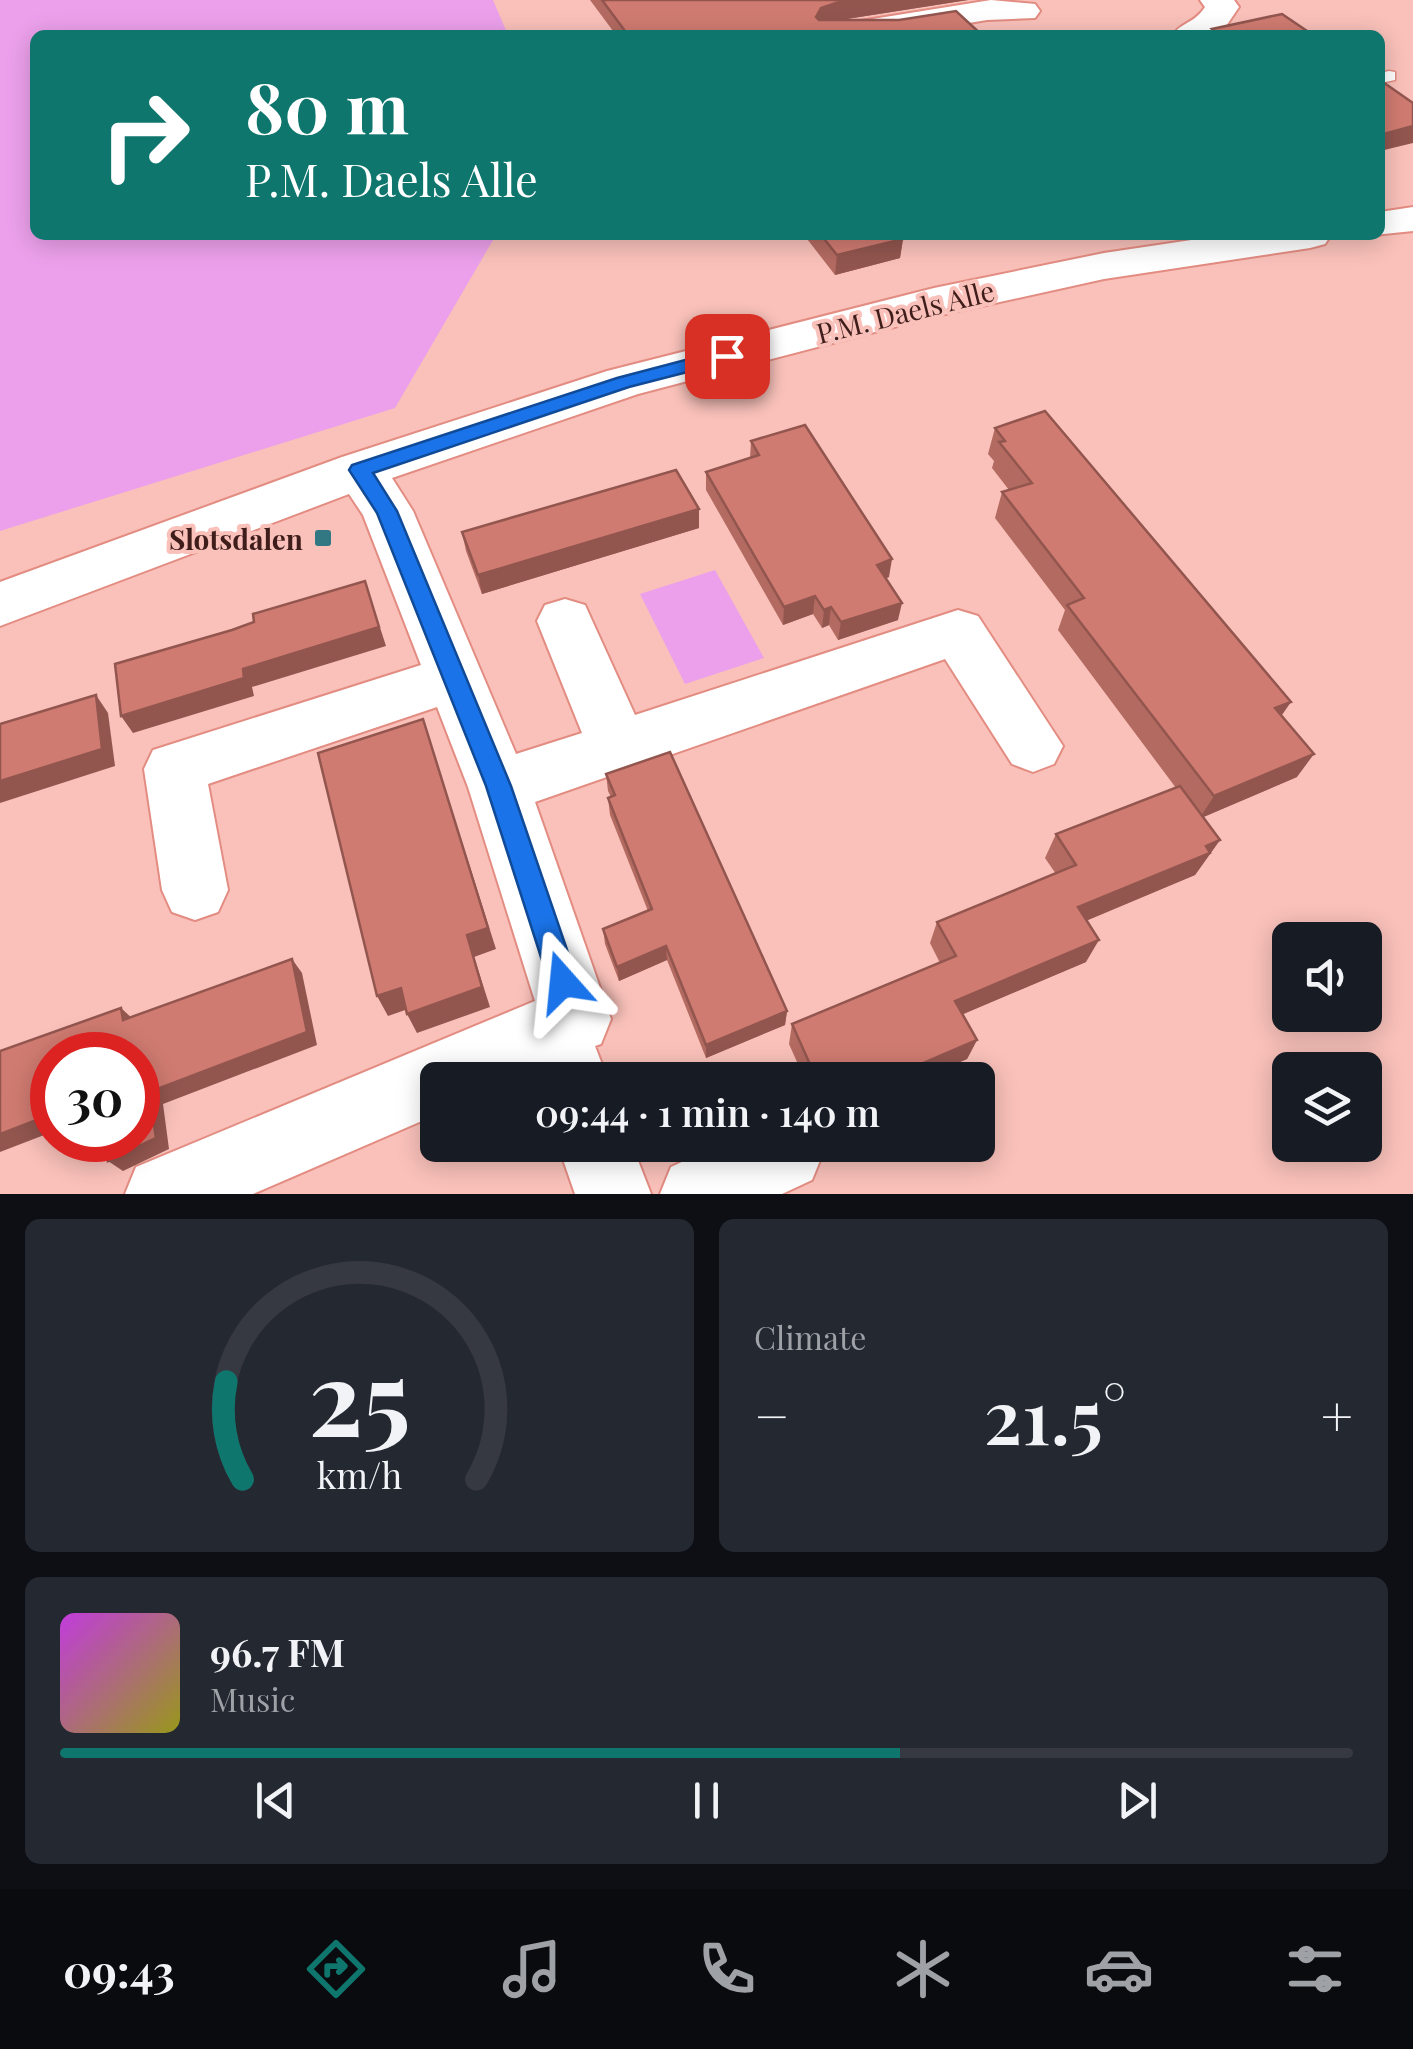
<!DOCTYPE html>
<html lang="en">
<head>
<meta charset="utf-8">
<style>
	body { margin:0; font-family:"Playfair Display",serif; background:#242831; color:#f1f3f6; height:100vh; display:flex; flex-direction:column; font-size:38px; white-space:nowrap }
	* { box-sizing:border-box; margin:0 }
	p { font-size:32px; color:#9ea1a6 }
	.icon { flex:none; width:55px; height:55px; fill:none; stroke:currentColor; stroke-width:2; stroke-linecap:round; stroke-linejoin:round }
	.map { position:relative; height:1194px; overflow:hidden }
	.side { display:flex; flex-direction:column; gap:25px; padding:25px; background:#0d0f14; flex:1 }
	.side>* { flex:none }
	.hud { position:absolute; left:30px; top:30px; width:1355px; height:210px; border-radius:15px; box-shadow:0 5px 25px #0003; background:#0f766e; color:#fff; overflow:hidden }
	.tools { position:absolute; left:1272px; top:922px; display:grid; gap:20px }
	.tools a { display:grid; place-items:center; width:110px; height:110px; border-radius:15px; background:#171b24; box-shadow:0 5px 25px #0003; font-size:50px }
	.speed { position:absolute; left:30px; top:1032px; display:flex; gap:20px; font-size:50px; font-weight:700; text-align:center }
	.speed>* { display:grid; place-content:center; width:130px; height:130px; border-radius:50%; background:#171b24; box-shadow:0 5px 25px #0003; line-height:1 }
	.speed .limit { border:15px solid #d22; background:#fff; color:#111 }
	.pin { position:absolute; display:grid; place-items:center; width:85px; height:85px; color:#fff; margin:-42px; border-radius:20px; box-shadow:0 5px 15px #0006 }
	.me { position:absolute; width:110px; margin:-55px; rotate:342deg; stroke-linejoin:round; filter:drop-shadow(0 0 8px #0008) }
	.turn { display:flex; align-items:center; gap:35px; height:210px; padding:0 50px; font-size:45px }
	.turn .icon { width:130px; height:130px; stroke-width:2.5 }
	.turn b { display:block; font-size:70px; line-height:85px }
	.big { font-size:75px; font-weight:600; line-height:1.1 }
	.side .tile { flex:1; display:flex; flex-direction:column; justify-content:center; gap:15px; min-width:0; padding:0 35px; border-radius:15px; background:#242831 }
	.side .dial { align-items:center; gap:0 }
	.dial svg { height:260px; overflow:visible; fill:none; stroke:#363941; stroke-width:7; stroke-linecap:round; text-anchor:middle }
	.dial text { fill:#f1f3f6; stroke:none }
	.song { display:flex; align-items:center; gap:30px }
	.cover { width:120px; height:120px; border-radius:15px; background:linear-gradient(135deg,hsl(290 70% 55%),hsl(60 70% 35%)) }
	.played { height:10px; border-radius:5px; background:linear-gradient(90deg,#0f766e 65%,#363941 65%) }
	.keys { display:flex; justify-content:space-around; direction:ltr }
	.heat { display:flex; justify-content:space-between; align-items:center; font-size:55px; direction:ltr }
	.side .tiles { flex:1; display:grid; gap:25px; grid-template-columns:1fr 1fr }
	.tile:last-child { grid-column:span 2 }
	.trip { position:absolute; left:420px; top:1062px; width:575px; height:100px; border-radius:15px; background:#171b24; box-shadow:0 5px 25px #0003; font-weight:600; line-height:100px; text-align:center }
	.tab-bar { display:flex; height:160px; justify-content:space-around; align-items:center; background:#090b0e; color:#9ea1a6 }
	.tab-bar .icon { width:70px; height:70px }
	.tab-bar .current { color:#0f766e }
	.tab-bar b { font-size:45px; color:#f1f3f6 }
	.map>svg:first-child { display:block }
	.green { fill:#eca0eb }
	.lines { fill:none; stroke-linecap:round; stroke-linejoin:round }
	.service-casing { stroke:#e38c82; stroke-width:3 }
	.minor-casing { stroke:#e38c82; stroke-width:4 }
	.service { fill:#fff; fill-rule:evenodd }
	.minor { fill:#fff; fill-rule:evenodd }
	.wall { fill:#b36a61 }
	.shaded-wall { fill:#92564f }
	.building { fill:#d07b71; stroke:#92564f; stroke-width:2.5 }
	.route { fill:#1a73e8; stroke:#114b97; stroke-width:2.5 }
	.poi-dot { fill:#317882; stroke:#f9c1ba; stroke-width:4 }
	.labels { text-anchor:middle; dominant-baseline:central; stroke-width:8; stroke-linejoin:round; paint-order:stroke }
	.street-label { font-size:28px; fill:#3f1d1a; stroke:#f9c1ba }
	.poi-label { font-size:28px; font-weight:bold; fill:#3f1d1a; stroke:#f9c1ba; text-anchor:end }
</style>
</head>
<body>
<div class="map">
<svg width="1413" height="1194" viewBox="0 0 1413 1194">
	<rect width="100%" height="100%" fill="#f9c1ba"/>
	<g class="green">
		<path d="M 0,0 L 493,0 L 508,35 L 35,35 L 35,235 L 496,235 L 395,408 L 0,531 Z"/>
		<path d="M 715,570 L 764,658 L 685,684 L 640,594 Z"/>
	</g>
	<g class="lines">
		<defs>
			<path id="service" d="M 1389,71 L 1395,72 L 1395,80 L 1380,83 L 1380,73 Z"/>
			<g id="minor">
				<path d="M 991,0 L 1035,4 L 1040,11 L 1035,18 L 987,20 L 897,35 L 818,35 L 823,28 L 835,25 Z"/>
				<path d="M 1200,0 L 1234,0 L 1239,7 L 1220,35 L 1173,35 C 1181,22 1194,24 1205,7 Z"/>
				<path d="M 1413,207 L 1413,231 L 1374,235 L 1380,235 L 1380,212 Z"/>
				<path d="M 1225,235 L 1331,235 L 1325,244 L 1310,248 L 1104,279 L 936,316 L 638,394 L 392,478 L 413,511 L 516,754 L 582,733 L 537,621 L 545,605 L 565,599 L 585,605 L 635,715 L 958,610 L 978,616 L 1063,746 L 1054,764 L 1033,772 L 1012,764 L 945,659 L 535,802 L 611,1019 L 601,1044 L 595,1046 L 608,1080 L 536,1080 L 533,1073 L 517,1080 L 438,1080 L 438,1114 L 253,1194 L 125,1194 L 136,1167 L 535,1001 L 468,787 L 437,707 L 208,784 L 228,890 L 218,912 L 195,920 L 172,912 L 162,890 L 144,769 L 153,750 L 421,665 L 363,515 L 349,494 L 0,626 L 0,582 L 342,457 L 607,371 L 934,288 L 1104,253 Z"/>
				<path d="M 558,1145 L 632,1145 L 651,1194 L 575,1194 Z"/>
				<path d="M 718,1145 L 819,1145 L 823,1153 L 812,1180 L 782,1194 L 660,1194 L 671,1167 Z"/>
			</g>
		</defs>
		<use href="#service" class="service-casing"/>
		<use href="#minor" class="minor-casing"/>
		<use href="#service" class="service"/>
		<use href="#minor" class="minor"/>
	</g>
	<g class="wall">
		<path d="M 590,0 L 968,0 L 840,20 L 982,35 L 616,35 Z"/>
		<path d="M 804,235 L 918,235 L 903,239 L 900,258 L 835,275 Z"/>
		<path d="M 995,428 L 1282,716 L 1297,777 L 1203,817 L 1220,840 L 1195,875 L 1086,921 L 1086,962 L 963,1014 L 977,1040 L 967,1059 L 919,1080 L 805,1080 L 789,1044 L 792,1024 L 940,963 L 930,943 L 937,922 L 1056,874 L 1045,858 L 1056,834 L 1176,788 L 1058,630 L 1065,610 L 995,518 L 1002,492 L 1009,490 L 992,468 L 994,461 L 988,454 Z"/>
		<path d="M 751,441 L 889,577 L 886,578 L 898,620 L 838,640 L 829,625 L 822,628 L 813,614 L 783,625 L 706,490 L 706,472 L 750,458 Z"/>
		<path d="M 699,509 L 699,528 L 482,594 L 466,551 L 462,532 Z"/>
		<path d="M 606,774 L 787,1011 L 785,1025 L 706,1058 L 667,960 L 619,981 L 605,944 L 603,929 L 648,911 L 610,815 L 608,798 L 611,797 L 608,791 Z"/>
	</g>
	<g class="shaded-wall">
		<path d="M 856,0 L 968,0 L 834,21 L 820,26 L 816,17 L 821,8 L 836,3 Z"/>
		<path d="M 1413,126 L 1413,143 L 1380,151 L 1380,135 Z"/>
		<path d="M 888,235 L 918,235 L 903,239 L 900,258 L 835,275 L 837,255 Z"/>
		<path d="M 699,509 L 699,528 L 482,594 L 478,575 Z"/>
		<path d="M 892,559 L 889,577 L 874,583 L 877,565 Z"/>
		<path d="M 365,581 L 386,646 L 252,687 L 254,696 L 133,733 L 121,716 L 243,669 Z"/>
		<path d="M 815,596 L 813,614 L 783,625 L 784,607 Z"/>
		<path d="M 902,603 L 898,620 L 838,640 L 841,622 Z"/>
		<path d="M 831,607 L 829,625 L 822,628 L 824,610 Z"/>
		<path d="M 96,695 L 108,713 L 115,766 L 0,803 L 0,781 Z"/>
		<path d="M 1291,702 L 1275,725 L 1275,708 Z"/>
		<path d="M 423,719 L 496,949 L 474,957 L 490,1007 L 417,1033 L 407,1014 L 467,935 Z"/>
		<path d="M 1314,754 L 1297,777 L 1199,819 L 1214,796 Z"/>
		<path d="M 1220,840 L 1195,875 L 1066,929 L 1078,907 Z"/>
		<path d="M 1099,940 L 1086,962 L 947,1021 L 955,1001 Z"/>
		<path d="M 666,946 L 667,960 L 619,981 L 617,967 Z"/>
		<path d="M 292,959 L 302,973 L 317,1045 L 163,1104 L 169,1149 L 123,1171 L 108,1161 L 149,1092 Z"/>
		<path d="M 401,988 L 411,1008 L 388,1016 L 377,996 Z"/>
		<path d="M 121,1008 L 135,1021 L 123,1020 Z"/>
		<path d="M 787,1011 L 785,1025 L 706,1058 L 706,1045 Z"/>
		<path d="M 977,1040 L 967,1059 L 919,1080 L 884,1080 Z"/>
		<path d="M 52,1114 L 52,1132 L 0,1152 L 0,1134 Z"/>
	</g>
	<g class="building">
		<path d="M 602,0 L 856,0 L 836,3 L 821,8 L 816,17 L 819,20 L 899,20 L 956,11 L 982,35 L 628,35 Z"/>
		<path d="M 1282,14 L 1313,35 L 1211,35 L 1217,33 L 1212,29 Z"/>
		<path d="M 1380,80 L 1413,103 L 1413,126 L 1380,135 Z"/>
		<path d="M 821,235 L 900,235 L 903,239 L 837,255 Z"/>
		<path d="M 1045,411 L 1291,702 L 1275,708 L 1314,754 L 1214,796 L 1067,605 L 1084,598 L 1002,492 L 1032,483 L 999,442 L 1005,441 L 995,428 Z"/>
		<path d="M 805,425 L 892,559 L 877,565 L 902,603 L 841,622 L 831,607 L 824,610 L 815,596 L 784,607 L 706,472 L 759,455 L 751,441 Z"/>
		<path d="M 676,470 L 699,509 L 478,575 L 462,532 Z"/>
		<path d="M 365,581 L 379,627 L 243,669 L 244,678 L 121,716 L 115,664 L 232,630 L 254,622 L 253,614 Z"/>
		<path d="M 96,695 L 102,749 L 0,781 L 0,724 Z"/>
		<path d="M 423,719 L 488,928 L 467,935 L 482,987 L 407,1014 L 401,988 L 377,996 L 318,753 Z"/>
		<path d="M 670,752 L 787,1011 L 706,1045 L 666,946 L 617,967 L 603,929 L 652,909 L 608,798 L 615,795 L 606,774 Z"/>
		<path d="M 1180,786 L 1220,840 L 1206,846 L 1210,853 L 1078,907 L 1099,940 L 955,1001 L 977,1040 L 884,1080 L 817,1080 L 792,1024 L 956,956 L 937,922 L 1076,865 L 1056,834 Z"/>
		<path d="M 292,959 L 307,1032 L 149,1092 L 156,1138 L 108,1161 L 106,1140 L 138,1140 L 138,1055 L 52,1055 L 52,1114 L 0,1134 L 0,1051 L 121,1008 L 123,1020 Z"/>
	</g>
	<path class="route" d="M 727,349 L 734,351 L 734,360 L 629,387 L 373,473 L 397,511 L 511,786 L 578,982 L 573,992 L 563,996 L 553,992 L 549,982 L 486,786 L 377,513 L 349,470 L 352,465 L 617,378 Z"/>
	<rect class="poi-dot" x="313" y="528" width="20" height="20" rx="5"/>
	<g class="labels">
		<g class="street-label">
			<text transform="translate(905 311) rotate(-14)">P.M. Daels Alle</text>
		</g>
		<g class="poi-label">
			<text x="303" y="538">Slotsdalen</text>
		</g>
	</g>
</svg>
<div class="tools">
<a><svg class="icon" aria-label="sound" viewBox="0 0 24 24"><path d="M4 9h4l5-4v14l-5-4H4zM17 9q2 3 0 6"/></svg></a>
<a><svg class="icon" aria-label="layers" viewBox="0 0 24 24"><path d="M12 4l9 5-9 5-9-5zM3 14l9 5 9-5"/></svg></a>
</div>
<div class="speed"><div class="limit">30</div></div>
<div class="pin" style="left:727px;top:356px;background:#d93025"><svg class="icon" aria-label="arrive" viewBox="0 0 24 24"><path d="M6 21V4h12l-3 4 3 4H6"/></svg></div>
<svg class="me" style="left:563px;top:982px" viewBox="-20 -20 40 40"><path d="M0-17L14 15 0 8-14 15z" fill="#1a73e8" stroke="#fff" stroke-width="4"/></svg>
<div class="trip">09:44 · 1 min · 140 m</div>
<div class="hud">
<div class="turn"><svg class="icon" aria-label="right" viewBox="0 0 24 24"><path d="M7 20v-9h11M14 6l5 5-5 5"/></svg><div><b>80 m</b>P.M. Daels Alle</div></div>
</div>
</div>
<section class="side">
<div class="tiles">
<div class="tile dial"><svg viewBox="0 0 100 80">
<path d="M14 69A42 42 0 1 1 86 69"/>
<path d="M14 69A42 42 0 0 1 9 39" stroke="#0f766e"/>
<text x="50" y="56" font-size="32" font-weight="700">25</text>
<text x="50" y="72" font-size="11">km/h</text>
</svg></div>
<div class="tile"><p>Climate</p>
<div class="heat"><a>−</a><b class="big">21.5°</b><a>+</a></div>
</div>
<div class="tile">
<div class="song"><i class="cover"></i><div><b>96.7 FM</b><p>Music</p></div></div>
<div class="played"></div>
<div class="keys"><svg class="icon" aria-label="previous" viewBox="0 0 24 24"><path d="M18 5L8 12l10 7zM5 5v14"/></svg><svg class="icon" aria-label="pause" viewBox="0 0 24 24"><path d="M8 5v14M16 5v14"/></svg><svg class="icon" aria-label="next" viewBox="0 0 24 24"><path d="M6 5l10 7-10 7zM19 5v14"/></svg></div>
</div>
</div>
</section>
<nav class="tab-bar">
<b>09:43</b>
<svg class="icon current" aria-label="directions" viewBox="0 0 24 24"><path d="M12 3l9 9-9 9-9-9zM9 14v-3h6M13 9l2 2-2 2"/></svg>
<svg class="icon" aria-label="music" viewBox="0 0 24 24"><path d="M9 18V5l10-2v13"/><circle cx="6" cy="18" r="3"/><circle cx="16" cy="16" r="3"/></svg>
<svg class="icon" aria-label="phone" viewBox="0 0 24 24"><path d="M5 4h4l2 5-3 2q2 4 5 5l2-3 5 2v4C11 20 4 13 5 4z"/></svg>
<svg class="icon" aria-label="climate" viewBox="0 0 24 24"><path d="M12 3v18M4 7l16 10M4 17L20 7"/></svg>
<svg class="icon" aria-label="car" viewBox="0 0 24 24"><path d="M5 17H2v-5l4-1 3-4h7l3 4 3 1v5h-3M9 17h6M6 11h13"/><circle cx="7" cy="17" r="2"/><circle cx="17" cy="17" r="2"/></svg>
<svg class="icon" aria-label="filters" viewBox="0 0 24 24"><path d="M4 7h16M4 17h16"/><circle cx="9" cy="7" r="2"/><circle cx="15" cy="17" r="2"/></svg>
</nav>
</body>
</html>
